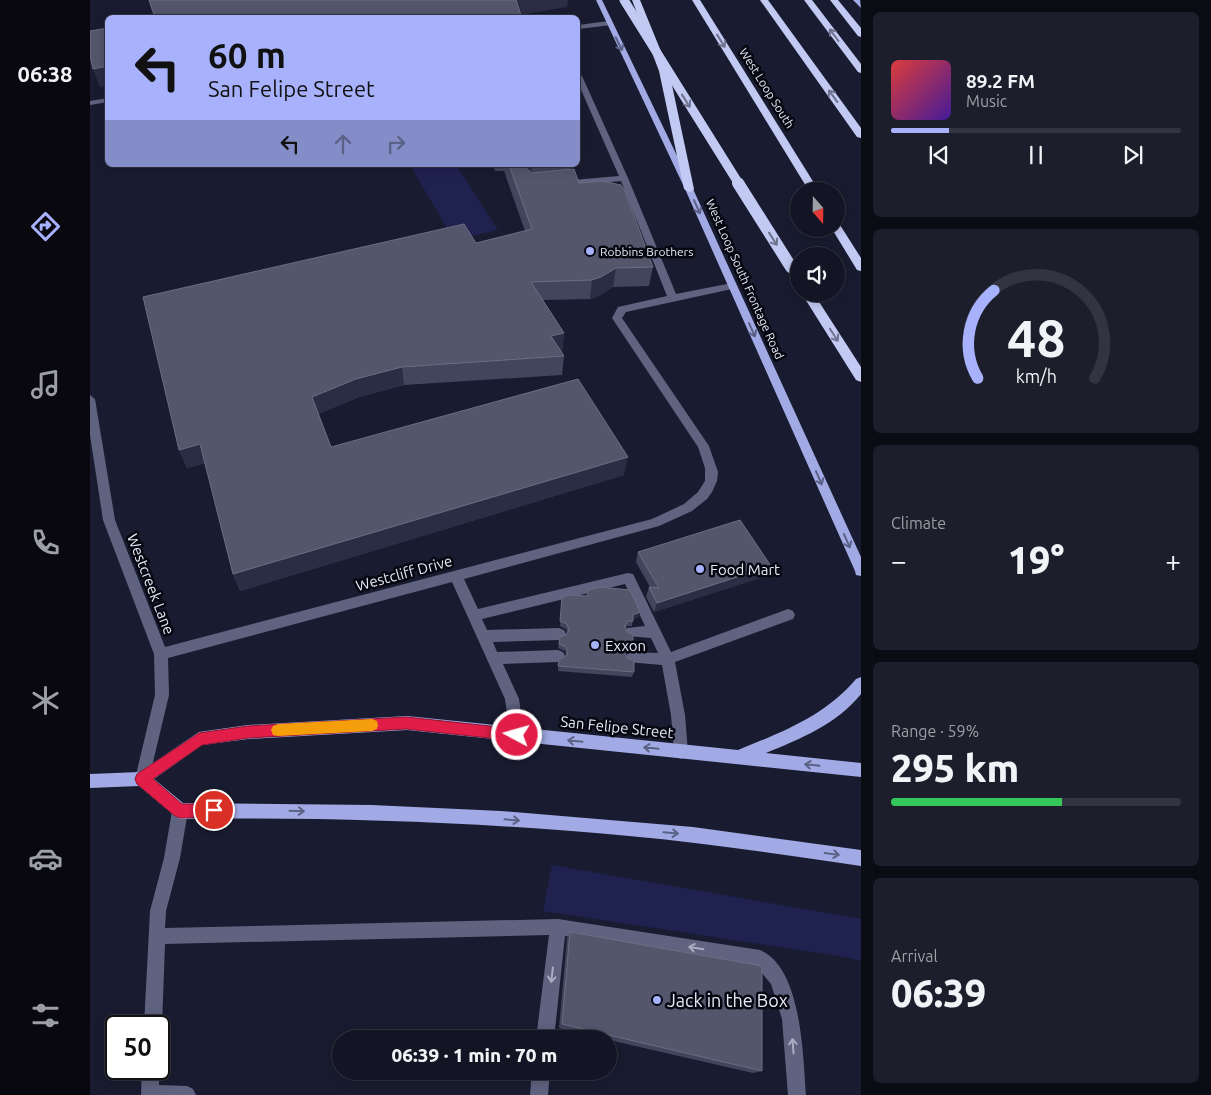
<!DOCTYPE html>
<html lang="en">
<head>
<meta charset="utf-8">
<style>
	body { margin:0; font-family:Ubuntu,sans-serif; background:#1c1e2c; color:#f1f3f6; height:100vh; display:flex; flex-direction:column; font-size:19px; white-space:nowrap }
	* { box-sizing:border-box; margin:0 }
	p { font-size:16px; color:#9d9fa6 }
	.icon { flex:none; width:28px; height:28px; fill:none; stroke:currentColor; stroke-width:2; stroke-linecap:round; stroke-linejoin:round }
	.map { position:relative; flex:1; overflow:hidden }
	.drawer { display:flex; flex-direction:column; gap:12px; padding:12px; background:#0a0c14; width:350px }
	.drawer>* { flex:none }
	.top-card { position:absolute; left:15px; top:15px; width:475px; height:152px; border-radius:8px; box-shadow:0 2px 12px #0003,0 0 0 1px #323441; background:#a7b1fc; color:#111; overflow:hidden }
	.needle { width:32px; rotate:160deg }
	.tools { position:absolute; left:700px; top:182px; display:grid; gap:10px }
	.tools a { display:grid; place-items:center; width:55px; height:55px; border-radius:50%; background:#131524; box-shadow:0 2px 12px #0003,0 0 0 1px #323441; font-size:25px }
	.speed { position:absolute; left:15px; top:1015px; display:flex; gap:10px; font-size:25px; font-weight:700; text-align:center }
	.speed>* { display:grid; place-content:center; width:65px; height:65px; border-radius:50%; background:#131524; box-shadow:0 2px 12px #0003,0 0 0 1px #323441; line-height:1 }
	.speed .limit { border:2px solid #111; border-radius:8px; background:#fff; color:#111 }
	.pin { position:absolute; display:grid; place-items:center; width:42px; height:42px; color:#fff; margin:-21px; border:2px solid #fff; border-radius:50%; box-shadow:0 1px 5px #0007 }
	.me { position:absolute; width:55px; margin:-28px; rotate:276deg; stroke-linejoin:round; filter:drop-shadow(0 0 4px #0008) }
	.turn { display:flex; align-items:center; gap:18px; height:105px; padding:0 20px; font-size:22px }
	.turn .icon { width:65px; height:65px; stroke-width:2.5 }
	.turn b { display:block; font-size:35px; line-height:42px }
	.lanes { display:flex; align-items:center; height:48px; padding:0 20px; background:#0003; justify-content:center; gap:25px; direction:ltr }
	.lanes .off { opacity:.35 }
	.big { font-size:38px; font-weight:800; line-height:1.1 }
	.drawer .widget { flex:1; display:flex; flex-direction:column; justify-content:center; gap:8px; min-width:0; padding:0 18px; border-radius:8px; background:#1c1e2c }
	.drawer .dial { align-items:center; gap:0 }
	.dial svg { height:130px; overflow:visible; fill:none; stroke:#323441; stroke-width:7; stroke-linecap:round; text-anchor:middle }
	.dial text { fill:#f1f3f6; stroke:none }
	.song { display:flex; align-items:center; gap:15px }
	.cover { width:60px; height:60px; border-radius:8px; background:linear-gradient(135deg,hsl(0 70% 55%),hsl(260 70% 35%)) }
	.played { height:5px; border-radius:2px; background:linear-gradient(90deg,#a7b1fc 20%,#323441 20%) }
	.keys { display:flex; justify-content:space-around; direction:ltr }
	.heat { display:flex; justify-content:space-between; align-items:center; font-size:28px; direction:ltr }
	.charge { height:8px; border-radius:4px; background:linear-gradient(90deg,#34c759 59%,#323441 0) }
	.trip { position:absolute; left:242px; top:1030px; width:285px; height:50px; border-radius:25px; background:#131524; box-shadow:0 2px 12px #0003,0 0 0 1px #323441; font-weight:800; line-height:50px; text-align:center }
	main { display:flex; flex:1; min-height:0 }
	.tabs { display:flex; flex-direction:column; width:90px; justify-content:space-around; align-items:center; background:#08080e; color:#9d9fa6 }
	.tabs .icon { width:35px; height:35px }
	.tabs .on { color:#a7b1fc }
	.tabs b { font-size:22px; color:#f1f3f6 }
	.map>svg:first-child { display:block }
	.green { fill:#1f214f }
	.lines { fill:none; stroke-linecap:round; stroke-linejoin:round }
	.minor { fill:#5f637f; fill-rule:evenodd }
	.major { fill:#a1aae4; fill-rule:evenodd }
	.highway { fill:#c2c9f3; fill-rule:evenodd }
	.highway-bridge-far1 { stroke:#c2c9f3; stroke-width:9 }
	.highway-bridge { stroke:#c2c9f3; stroke-width:12 }
	.wall { fill:#42455c }
	.shaded-wall { fill:#2a2d43 }
	.building { fill:#54576c; stroke:#6b6e82 }
	.oneway { stroke:#6d728d }
	.oneway2 { stroke:#5b6185 }
	.oneway3 { stroke:#a9acc1 }
	.route { fill:#e11d48; stroke:#92132f }
	.slow { fill:#f59e0b }
	.poi-dot { fill:#a7b1fc; stroke:#060710; stroke-width:2 }
	.labels { text-anchor:middle; dominant-baseline:central; stroke-width:5; stroke-linejoin:round; paint-order:stroke }
	.far-street-label { font-size:12px; fill:#e6e8f7; stroke:#060710 }
	.far-poi-label { font-size:12px; fill:#e6e8f7; stroke:#060710; text-anchor:start }
	.poi-label { font-size:15px; fill:#e6e8f7; stroke:#060710; text-anchor:start }
	.street-label { font-size:15px; fill:#e6e8f7; stroke:#060710 }
	.near-poi-label { font-size:18px; fill:#e6e8f7; stroke:#060710; text-anchor:start }
</style>
</head>
<body>
<main>
<nav class="tabs">
<b>06:38</b>
<svg class="icon on" aria-label="directions" viewBox="0 0 24 24"><path d="M12 3l9 9-9 9-9-9zM9 14v-3h6M13 9l2 2-2 2"/></svg>
<svg class="icon" aria-label="music" viewBox="0 0 24 24"><path d="M9 18V5l10-2v13"/><circle cx="6" cy="18" r="3"/><circle cx="16" cy="16" r="3"/></svg>
<svg class="icon" aria-label="phone" viewBox="0 0 24 24"><path d="M5 4h4l2 5-3 2q2 4 5 5l2-3 5 2v4C11 20 4 13 5 4z"/></svg>
<svg class="icon" aria-label="climate" viewBox="0 0 24 24"><path d="M12 3v18M4 7l16 10M4 17L20 7"/></svg>
<svg class="icon" aria-label="car" viewBox="0 0 24 24"><path d="M5 17H2v-5l4-1 3-4h7l3 4 3 1v5h-3M9 17h6M6 11h13"/><circle cx="7" cy="17" r="2"/><circle cx="17" cy="17" r="2"/></svg>
<svg class="icon" aria-label="filters" viewBox="0 0 24 24"><path d="M4 7h16M4 17h16"/><circle cx="9" cy="7" r="2"/><circle cx="15" cy="17" r="2"/></svg>
</nav>
<div class="map">
<svg width="771" height="1095" viewBox="0 0 771 1095">
	<rect width="100%" height="100%" fill="#191c30"/>
	<g class="green">
		<path d="M 320,165 L 366,165 L 408,230 L 364,240 Z"/>
		<path d="M 462,865 L 771,919 L 771,961 L 755,957 L 453,911 Z"/>
	</g>
	<g class="lines">
		<g class="minor">
			<path d="M 519,21 L 522,21 L 522,25 L 488,29 L 488,25 Z"/>
			<path d="M 488,74 L 492,76 L 538,178 L 586,294 L 642,283 L 647,286 L 642,289 L 536,312 L 532,318 L 619,446 L 628,472 L 627,481 L 622,492 L 617,499 L 602,511 L 569,526 L 374,579 L 388,609 L 538,573 L 543,574 L 581,652 L 698,609 L 703,611 L 705,615 L 703,619 L 585,662 L 595,715 L 598,752 L 596,757 L 591,759 L 586,757 L 584,752 L 581,715 L 572,665 L 537,662 L 535,658 L 537,654 L 542,652 L 568,653 L 561,638 L 537,636 L 535,632 L 537,628 L 555,626 L 535,584 L 392,619 L 397,630 L 469,628 L 474,630 L 476,634 L 474,638 L 469,640 L 403,642 L 407,652 L 468,650 L 473,652 L 475,656 L 473,660 L 468,662 L 413,664 L 429,699 L 434,735 L 432,740 L 427,742 L 422,740 L 420,735 L 415,699 L 362,582 L 78,658 L 79,695 L 59,779 L 57,784 L 52,786 L 47,784 L 45,779 L 65,695 L 64,654 L 13,520 L 0,435 L 0,395 L 5,399 L 25,520 L 75,647 L 562,519 L 594,504 L 608,492 L 615,481 L 615,468 L 608,447 L 522,318 L 528,307 L 577,296 L 531,181 L 472,187 L 468,184 L 472,181 L 529,176 L 488,83 Z"/>
			<path d="M 18,98 L 18,102 L 0,105 L 0,101 Z"/>
			<path d="M 90,803 L 95,806 L 98,811 L 90,858 L 76,911 L 75,928 L 468,919 L 670,950 C 712,967 713,1057 716,1095 L 698,1095 L 692,1019 L 681,984 L 666,966 L 475,936 L 464,1039 L 446,1039 L 459,935 L 75,944 L 72,1026 L 69,1032 L 69,1026 L 54,1026 L 60,911 L 74,858 L 82,811 L 85,806 Z"/>
			<path d="M 69,1066 L 69,1085 L 97,1086 L 103,1089 L 106,1095 L 51,1095 L 52,1069 L 69,1069 Z"/>
			<path d="M 442,1071 L 460,1071 L 458,1095 L 440,1095 Z"/>
		</g>
		<g class="major">
			<path d="M 506,0 L 512,0 L 603,189 L 771,557 L 771,576 L 766,575 L 765,571 L 595,189 Z"/>
			<path d="M 763,0 L 770,0 L 771,8 Z"/>
			<path d="M 771,677 L 771,694 C 747,724 710,739 676,753 L 771,763 L 771,777 L 317,730 L 158,739 L 112,745 L 64,779 L 93,803 L 282,805 L 411,811 L 603,827 L 771,850 L 771,866 C 694,855 617,843 539,836 C 390,822 240,817 90,819 L 85,816 L 49,786 L 0,788 L 0,774 L 50,772 L 109,732 L 158,725 L 317,716 L 648,750 C 692,732 735,716 766,679 Z"/>
		</g>
		<g class="highway">
			<path d="M 542,0 L 550,0 L 579,71 L 604,189 L 603,191 L 599,192 L 594,189 L 569,71 Z"/>
			<path d="M 602,0 L 610,0 L 729,191 L 719,191 Z"/>
			<path d="M 670,0 L 678,0 L 771,128 L 771,138 L 767,137 Z"/>
			<path d="M 714,0 L 722,0 L 771,64 L 771,73 L 768,72 Z"/>
			<path d="M 740,0 L 748,0 L 771,28 L 771,37 L 768,36 Z"/>
			<path d="M 746,224 L 750,225 L 771,258 L 771,271 L 767,270 L 742,229 L 746,229 Z"/>
			<path d="M 701,263 L 705,264 L 709,270 L 709,283 L 705,282 L 695,267 Z"/>
			<path d="M 712,294 L 724,294 L 771,367 L 771,382 L 766,380 Z"/>
		</g>
		<path class="highway-bridge-far1" d="M 534,0 L 649,184"/>
		<path class="highway-bridge" d="M 648,183 L 701,267"/>
	</g>
	<g class="wall">
		<path d="M 403,165 L 480,165 L 480,169 L 489,183 L 563,267 L 559,286 L 523,287 L 509,296 L 500,299 L 453,300 L 474,333 L 472,352 L 471,352 L 474,356 L 472,375 L 314,385 L 269,397 L 228,414 L 241,447 L 534,475 L 150,591 L 143,574 L 115,463 L 97,468 L 89,450 L 386,243 L 435,231 L 414,171 L 405,171 Z"/>
		<path d="M 548,552 L 676,576 L 564,612 L 556,597 L 559,587 L 560,587 L 546,562 Z"/>
		<path d="M 498,590 L 549,617 L 543,619 L 542,626 L 537,626 L 535,628 L 543,645 L 542,650 L 535,653 L 535,654 L 544,672 L 542,677 L 468,671 L 469,659 L 475,657 L 476,655 L 475,651 L 468,648 L 470,637 L 476,635 L 477,633 L 476,629 L 470,626 L 472,597 L 497,596 Z"/>
		<path d="M 480,932 L 672,1071 L 663,1073 L 519,1040 L 519,1039 L 515,1039 L 469,1028 L 477,938 Z"/>
	</g>
	<g class="shaded-wall">
		<path d="M 425,0 L 478,0 L 477,7 L 425,16 Z"/>
		<path d="M 18,66 L 18,86 L 10,87 L 3,69 Z"/>
		<path d="M 440,165 L 442,165 L 441,182 L 436,168 Z"/>
		<path d="M 526,268 L 523,287 L 509,296 L 500,299 L 502,280 Z"/>
		<path d="M 474,333 L 472,352 L 459,355 L 461,336 Z"/>
		<path d="M 312,367 L 314,385 L 269,397 L 226,415 L 222,397 L 266,379 Z"/>
		<path d="M 110,444 L 117,462 L 97,468 L 89,450 Z"/>
		<path d="M 538,457 L 534,475 L 150,591 L 143,574 Z"/>
		<path d="M 681,566 L 676,576 L 564,612 L 567,603 Z"/>
		<path d="M 550,612 L 549,617 L 541,620 L 543,615 Z"/>
		<path d="M 543,645 L 542,650 L 535,653 L 537,649 Z"/>
	</g>
	<g class="building">
		<path d="M 59,0 L 426,0 L 432,18 L 366,18 L 366,16 L 354,18 L 65,18 Z"/>
		<path d="M 18,28 L 18,66 L 3,69 L 0,56 L 0,31 Z"/>
		<path d="M 419,165 L 440,165 L 436,168 L 442,173 L 484,169 L 489,183 L 512,181 L 531,185 L 535,191 L 563,267 L 526,268 L 511,277 L 502,280 L 441,282 L 474,333 L 461,336 L 474,356 L 312,367 L 266,379 L 222,397 L 241,447 L 488,379 L 538,457 L 143,574 L 110,444 L 89,450 L 53,297 L 374,224 L 386,243 L 442,229 Z"/>
		<path d="M 650,520 L 681,566 L 567,603 L 559,587 L 569,588 L 548,552 Z"/>
		<path d="M 510,587 L 540,590 L 550,612 L 543,615 L 543,621 L 538,621 L 535,626 L 537,632 L 543,634 L 543,645 L 537,649 L 535,654 L 538,659 L 544,660 L 544,672 L 468,666 L 469,659 L 475,657 L 478,652 L 476,647 L 469,644 L 470,637 L 476,635 L 479,630 L 477,624 L 470,621 L 472,597 L 479,595 L 497,596 L 498,590 Z"/>
		<path d="M 480,932 L 672,966 L 672,1071 L 472,1024 Z"/>
	</g>
	<defs><path id="oneway-shaft" d="M-6 0H5M1.5-3L5.5 0L1.5 3" fill="none" stroke-width="1.6" stroke-linecap="round" stroke-linejoin="round" transform="scale(1.25)"/></defs>
	<g class="oneway">
		<use href="#oneway-shaft" transform="translate(744 35) rotate(-127)"/>
		<use href="#oneway-shaft" transform="translate(631 41) rotate(58)"/>
		<use href="#oneway-shaft" transform="translate(743 96) rotate(-126)"/>
		<use href="#oneway-shaft" transform="translate(596 101) rotate(58)"/>
		<use href="#oneway-shaft" transform="translate(683 239) rotate(58)"/>
		<use href="#oneway-shaft" transform="translate(744 335) rotate(57)"/>
	</g>
	<g class="oneway2">
		<use href="#oneway-shaft" transform="translate(529 44) rotate(64)"/>
		<use href="#oneway-shaft" transform="translate(607 207) rotate(66)"/>
		<use href="#oneway-shaft" transform="translate(662 330) rotate(66)"/>
		<use href="#oneway-shaft" transform="translate(729 478) rotate(66)"/>
		<use href="#oneway-shaft" transform="translate(757 541) rotate(66)"/>
		<use href="#oneway-shaft" transform="translate(485 741) rotate(-174)"/>
		<use href="#oneway-shaft" transform="translate(561 748) rotate(-174)"/>
		<use href="#oneway-shaft" transform="translate(722 765) rotate(-174)"/>
		<use href="#oneway-shaft" transform="translate(207 811) rotate(2)"/>
		<use href="#oneway-shaft" transform="translate(422 820) rotate(5)"/>
		<use href="#oneway-shaft" transform="translate(581 833) rotate(5)"/>
		<use href="#oneway-shaft" transform="translate(742 854) rotate(8)"/>
	</g>
	<g class="oneway3">
		<use href="#oneway-shaft" transform="translate(606 948) rotate(-171)"/>
		<use href="#oneway-shaft" transform="translate(462 975) rotate(97)"/>
		<use href="#oneway-shaft" transform="translate(703 1046) rotate(-94)"/>
	</g>
	<path class="route" d="M 316,717 L 427,729 L 432,730 L 434,735 L 432,739 L 427,741 L 316,729 L 158,738 L 112,745 L 63,779 L 92,804 L 124,804 L 129,806 L 131,810 L 129,815 L 124,817 L 90,818 L 85,816 L 47,784 L 45,779 L 47,774 L 109,733 L 158,726 Z"/>
	<path class="slow" d="M 282,719 L 287,721 L 288,725 L 287,729 L 282,731 L 188,736 L 183,735 L 181,730 L 183,726 L 188,724 Z"/>
	<g class="poi-dot">
		<circle cx="500" cy="251" r="5"/>
		<circle cx="610" cy="569" r="5"/>
		<circle cx="505" cy="645" r="5"/>
		<circle cx="567" cy="1000" r="5"/>
	</g>
	<g class="labels">
		<g class="far-street-label">
			<text transform="translate(677 88) rotate(58)">West Loop South</text>
			<text transform="translate(655 279) rotate(66)">West Loop South Frontage Road</text>
		</g>
		<g class="far-poi-label">
			<text x="510" y="251">Robbins Brothers</text>
		</g>
		<g class="poi-label">
			<text x="620" y="569">Food Mart</text>
			<text x="515" y="645">Exxon</text>
		</g>
		<g class="street-label">
			<text transform="translate(314 573) rotate(-15)">Westcliff Drive</text>
			<text transform="translate(61 584) rotate(69)">Westcreek Lane</text>
			<text transform="translate(527 727) rotate(6)">San Felipe Street</text>
		</g>
		<g class="near-poi-label">
			<text x="577" y="1000">Jack in the Box</text>
		</g>
	</g>
</svg>
<div class="tools">
<a><svg class="needle" viewBox="-14 -14 28 28"><path d="M0-13l5 13h-10z" fill="#e53935"/><path d="M0 13l5-13h-10z" fill="#9d9fa6"/></svg></a>
<a><svg class="icon" aria-label="sound" viewBox="0 0 24 24"><path d="M4 9h4l5-4v14l-5-4H4zM17 9q2 3 0 6"/></svg></a>
</div>
<div class="speed"><div class="limit">50</div></div>
<div class="pin" style="left:124px;top:810px;background:#d93025"><svg class="icon" aria-label="arrive" viewBox="0 0 24 24"><path d="M6 21V4h12l-3 4 3 4H6"/></svg></div>
<svg class="me" style="left:427px;top:735px" viewBox="-20 -20 40 40"><circle r="17" fill="#e11d48" stroke="#fff" stroke-width="3"/><path d="M0-11L8 9 0 5-8 9z" fill="#fff"/></svg>
<div class="trip">06:39 · 1 min · 70 m</div>
<div class="top-card">
<div class="turn"><svg class="icon" aria-label="left" viewBox="0 0 24 24"><path d="M17 20v-9H6M10 6l-5 5 5 5"/></svg><div><b>60 m</b>San Felipe Street</div></div>
<div class="lanes"><svg class="icon" aria-label="left" viewBox="0 0 24 24"><path d="M17 20v-9H6M10 6l-5 5 5 5"/></svg><svg class="icon off" aria-label="ahead" viewBox="0 0 24 24"><path d="M12 20V5M6 11l6-6 6 6"/></svg><svg class="icon off" aria-label="right" viewBox="0 0 24 24"><path d="M7 20v-9h11M14 6l5 5-5 5"/></svg></div>
</div>
</div>
<section class="drawer">
<div class="widget">
<div class="song"><i class="cover"></i><div><b>89.2 FM</b><p>Music</p></div></div>
<div class="played"></div>
<div class="keys"><svg class="icon" aria-label="previous" viewBox="0 0 24 24"><path d="M18 5L8 12l10 7zM5 5v14"/></svg><svg class="icon" aria-label="pause" viewBox="0 0 24 24"><path d="M8 5v14M16 5v14"/></svg><svg class="icon" aria-label="next" viewBox="0 0 24 24"><path d="M6 5l10 7-10 7zM19 5v14"/></svg></div>
</div>
<div class="widget dial"><svg viewBox="0 0 100 80">
<path d="M14 69A42 42 0 1 1 86 69"/>
<path d="M14 69A42 42 0 0 1 24 15" stroke="#a7b1fc"/>
<text x="50" y="56" font-size="32" font-weight="700">48</text>
<text x="50" y="72" font-size="11">km/h</text>
</svg></div>
<div class="widget"><p>Climate</p>
<div class="heat"><a>−</a><b class="big">19°</b><a>+</a></div>
</div>
<div class="widget"><p>Range · 59%</p><b class="big">295 km</b><div class="charge"></div></div>
<div class="widget"><p>Arrival</p><b class="big">06:39</b></div>
</section>
</main>
</body>
</html>
